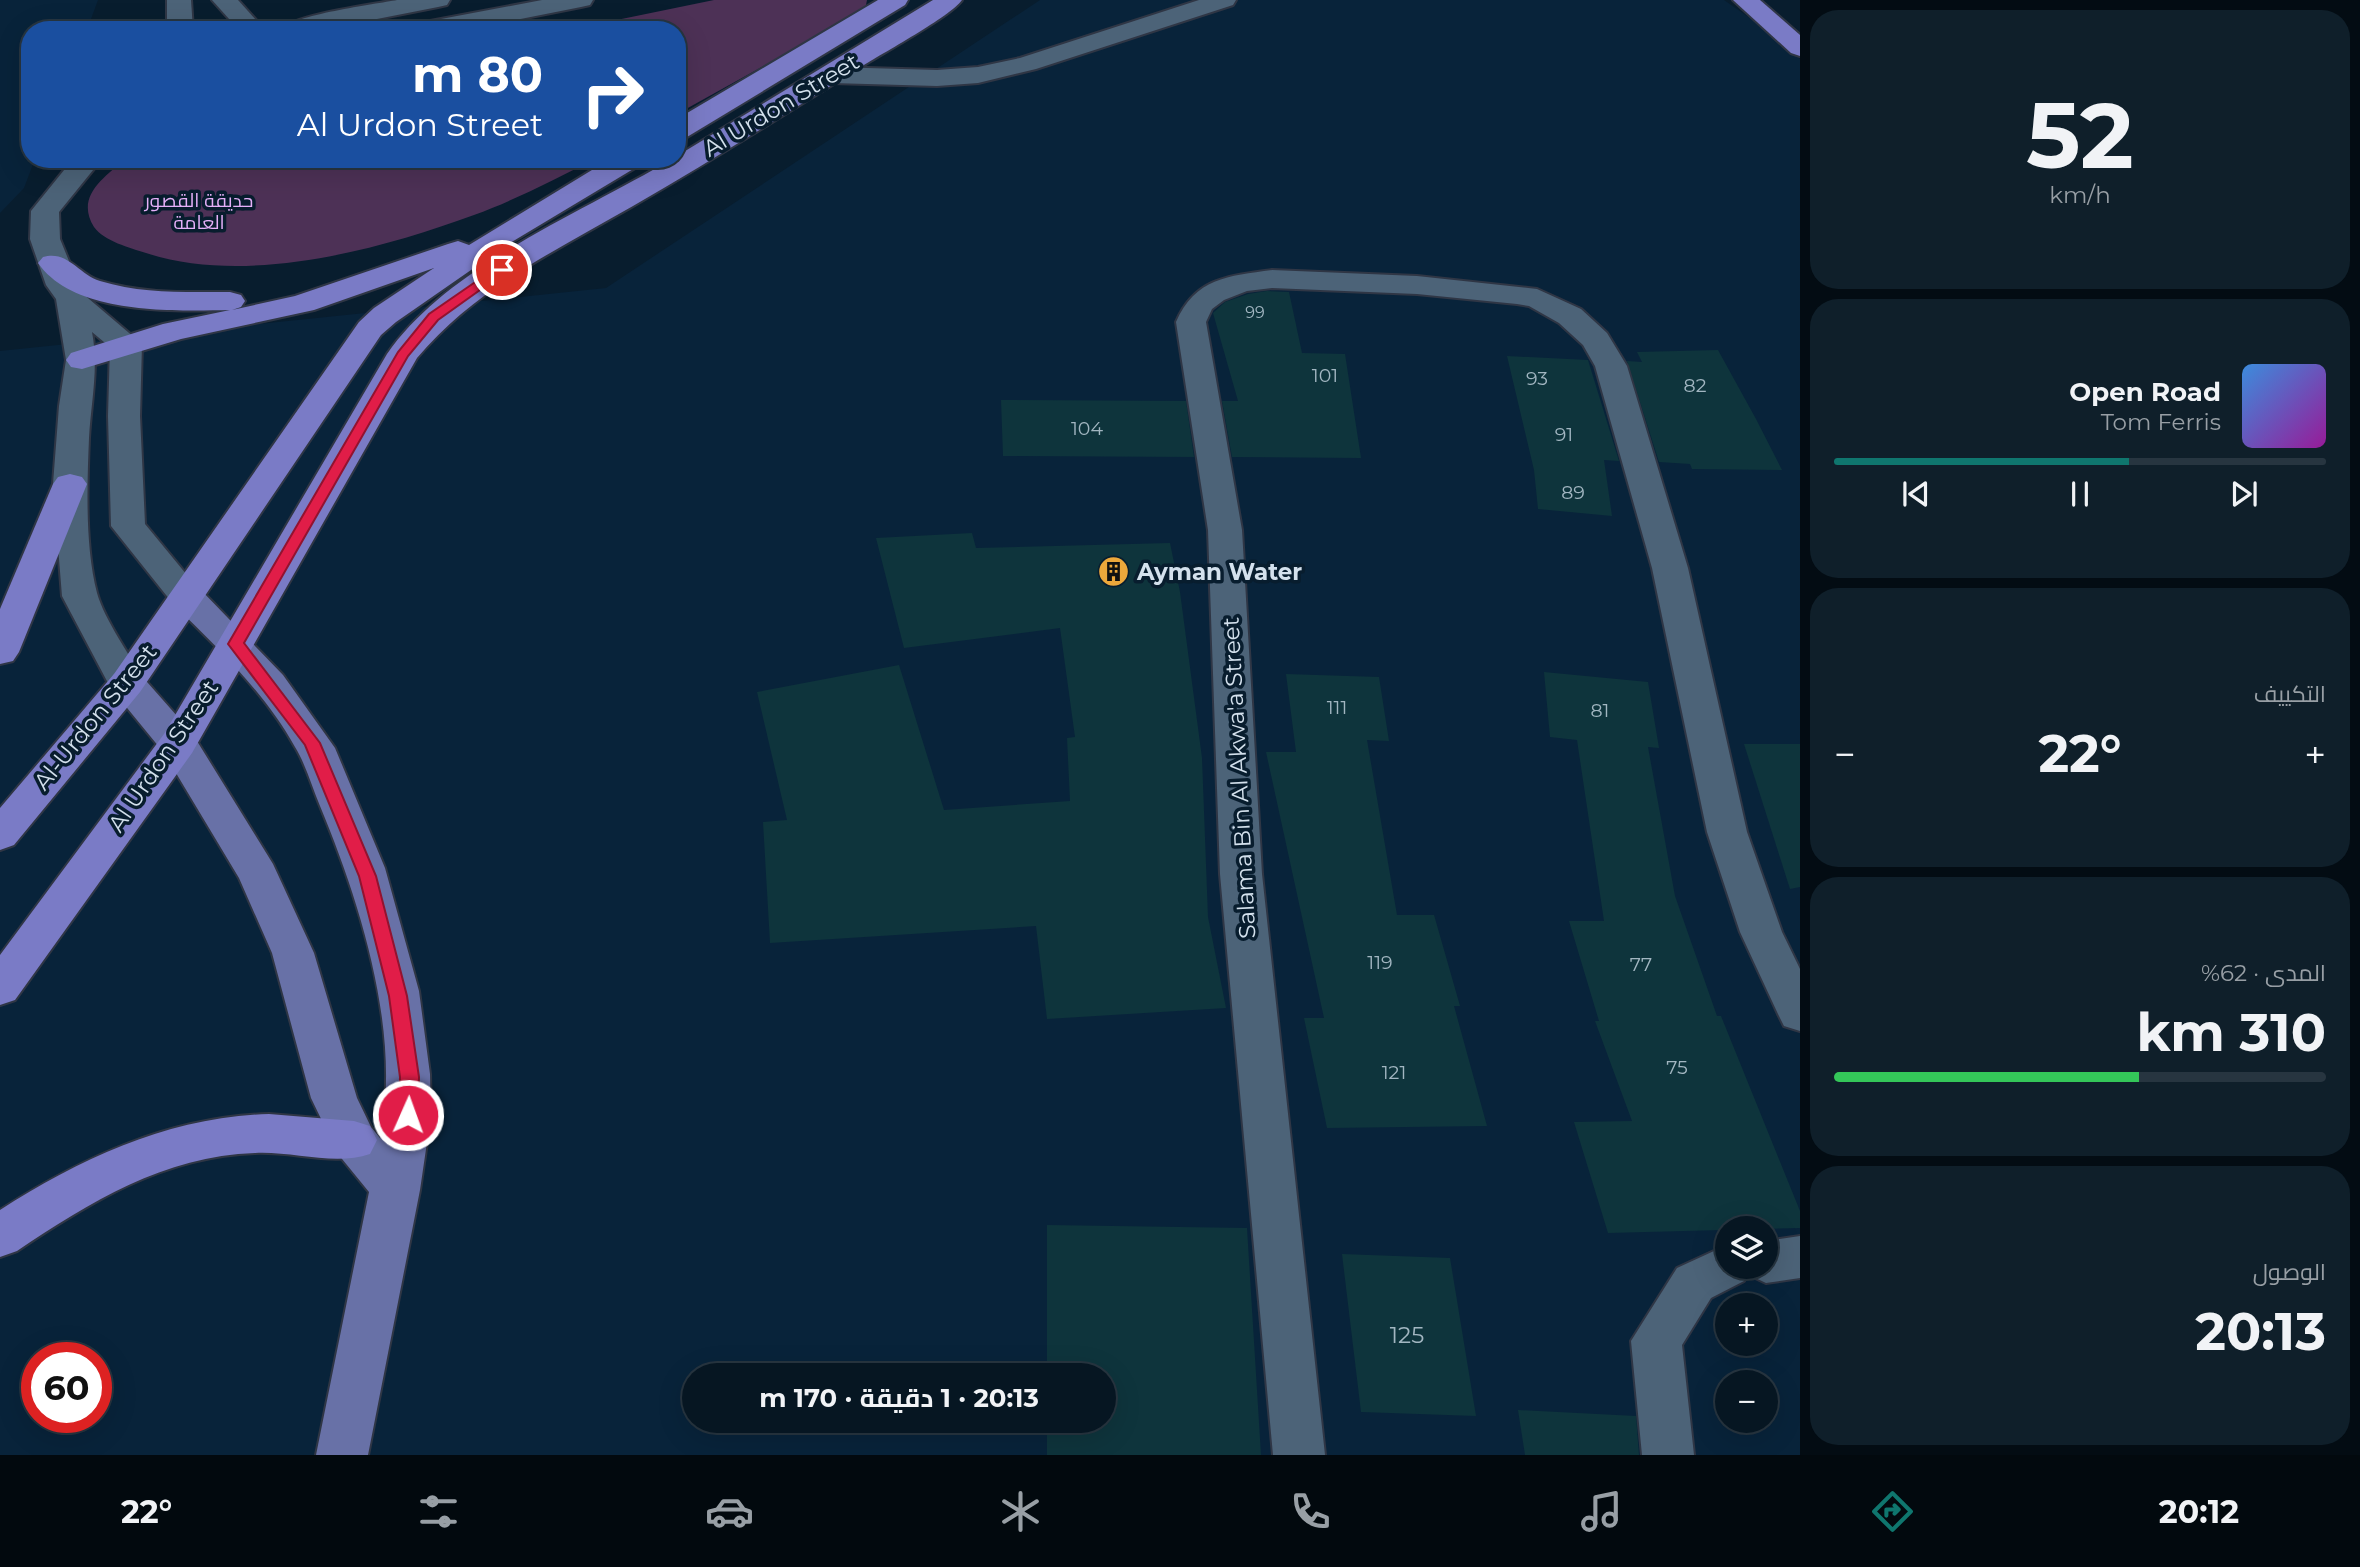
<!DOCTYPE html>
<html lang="ar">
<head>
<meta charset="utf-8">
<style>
	body { margin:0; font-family:Montserrat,Cairo,sans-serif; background:#0f1f2a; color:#f1f3f6; direction:rtl; height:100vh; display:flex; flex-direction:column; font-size:26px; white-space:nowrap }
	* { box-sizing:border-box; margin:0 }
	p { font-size:23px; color:#989fa5 }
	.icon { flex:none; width:38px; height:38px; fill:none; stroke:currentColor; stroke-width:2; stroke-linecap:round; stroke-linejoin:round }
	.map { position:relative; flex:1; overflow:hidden; direction:ltr }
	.panel { display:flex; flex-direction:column; gap:10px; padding:10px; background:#030c13; width:560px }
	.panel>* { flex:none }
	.hud { position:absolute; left:21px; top:21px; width:665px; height:147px; border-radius:28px; box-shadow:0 7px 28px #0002,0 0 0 2px #273540; direction:rtl; background:#1a4fa0; color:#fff; overflow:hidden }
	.tools { position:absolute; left:1715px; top:1216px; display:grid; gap:14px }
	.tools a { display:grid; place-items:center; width:63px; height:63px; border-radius:50%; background:#061622; box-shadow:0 7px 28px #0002,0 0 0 2px #273540; font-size:35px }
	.speed { position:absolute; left:21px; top:1342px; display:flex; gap:14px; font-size:35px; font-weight:700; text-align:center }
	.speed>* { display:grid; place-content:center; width:91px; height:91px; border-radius:50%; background:#061622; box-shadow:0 7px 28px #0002,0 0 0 2px #273540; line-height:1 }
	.speed .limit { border:10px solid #d22; background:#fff; color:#111 }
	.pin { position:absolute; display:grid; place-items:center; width:60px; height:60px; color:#fff; margin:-30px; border:4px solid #fff; border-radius:50%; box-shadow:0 2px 7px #0007 }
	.me { position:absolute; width:77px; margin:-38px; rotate:2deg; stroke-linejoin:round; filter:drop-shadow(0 0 5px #0008) }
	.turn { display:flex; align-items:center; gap:24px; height:147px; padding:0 28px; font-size:32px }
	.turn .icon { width:91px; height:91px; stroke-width:2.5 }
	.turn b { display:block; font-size:49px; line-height:60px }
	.big { font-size:52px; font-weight:700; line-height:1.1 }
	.panel .card { flex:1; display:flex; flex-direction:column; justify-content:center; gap:10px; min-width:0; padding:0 24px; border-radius:28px; background:#0f1f2a }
	.panel .dial { align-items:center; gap:0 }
	.dial b { font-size:91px; line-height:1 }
	.song { display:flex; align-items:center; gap:21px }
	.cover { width:84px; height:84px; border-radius:10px; background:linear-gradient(135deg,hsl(210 70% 55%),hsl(300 70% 35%)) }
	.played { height:7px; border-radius:4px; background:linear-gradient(90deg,#0f766e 60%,#273540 60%) }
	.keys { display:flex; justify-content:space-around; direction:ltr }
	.heat { display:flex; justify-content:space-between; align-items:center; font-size:38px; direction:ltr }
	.charge { height:10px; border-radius:5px; background:linear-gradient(90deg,#34c759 62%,#273540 0) }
	.trip { position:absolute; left:682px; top:1363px; width:434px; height:70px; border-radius:35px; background:#061622; box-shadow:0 7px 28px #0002,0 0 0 2px #273540; font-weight:700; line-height:70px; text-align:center; direction:rtl }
	.dock { display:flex; height:112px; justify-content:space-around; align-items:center; background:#02090e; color:#989fa5 }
	.dock .icon { width:49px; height:49px }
	.dock .selected { color:#0f766e }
	.dock b { font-size:32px; color:#f1f3f6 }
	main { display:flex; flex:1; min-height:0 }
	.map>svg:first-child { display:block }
	.built { fill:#08233a; fill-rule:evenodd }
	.green { fill:#4d3156 }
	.building { fill:#0e343c }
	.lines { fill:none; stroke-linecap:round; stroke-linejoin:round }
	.minor-casing { stroke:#2f3645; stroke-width:4 }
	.major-casing { stroke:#2f3645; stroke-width:4 }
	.highway-casing { stroke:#2f3645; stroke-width:4 }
	.minor { fill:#4c6378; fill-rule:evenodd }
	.major { fill:#6871a7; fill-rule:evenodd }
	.highway { fill:#7a7bc6; fill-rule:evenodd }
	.route { fill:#e11d48; stroke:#92132f; stroke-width:2 }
	.labels { text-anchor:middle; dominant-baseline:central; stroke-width:7; stroke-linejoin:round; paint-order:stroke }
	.far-number-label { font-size:16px; fill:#a2b6c1 }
	.far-park-label { font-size:19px; fill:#e6b0f9; stroke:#081d2e }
	.number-label { font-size:19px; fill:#a2b6c1 }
	.street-label { font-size:23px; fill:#d4e1ed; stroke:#081d2e }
	.poi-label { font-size:23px; font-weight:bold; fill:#d4e1ed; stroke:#081d2e; text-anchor:start }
	.near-number-label { font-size:23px; fill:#a2b6c1 }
</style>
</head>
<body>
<main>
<section class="panel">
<div class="card dial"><b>52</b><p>km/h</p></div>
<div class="card">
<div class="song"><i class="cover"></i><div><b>Open Road</b><p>Tom Ferris</p></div></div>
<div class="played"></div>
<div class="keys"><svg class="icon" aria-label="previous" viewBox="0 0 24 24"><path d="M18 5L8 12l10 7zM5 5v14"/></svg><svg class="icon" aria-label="pause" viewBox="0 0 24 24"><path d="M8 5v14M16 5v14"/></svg><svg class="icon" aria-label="next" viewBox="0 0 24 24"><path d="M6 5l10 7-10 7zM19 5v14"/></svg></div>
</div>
<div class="card"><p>التكييف</p>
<div class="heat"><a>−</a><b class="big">22°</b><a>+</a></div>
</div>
<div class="card"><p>المدى · 62%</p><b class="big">310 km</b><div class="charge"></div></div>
<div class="card"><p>الوصول</p><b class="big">20:13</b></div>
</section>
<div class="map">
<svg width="1800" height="1455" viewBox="0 0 1800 1455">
	<rect width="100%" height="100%" fill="#081d2e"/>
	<g class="built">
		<path d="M 0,0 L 98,0 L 87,30 L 30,30 L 30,159 L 35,159 L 24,188 L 0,213 Z"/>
		<path d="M 1040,0 L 1724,0 L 1777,37 L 1800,59 L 1800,1455 L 0,1455 L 0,351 L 606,288 ZM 1727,1228 L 1766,1228 L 1766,1267 L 1727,1267 ZM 1727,1306 L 1766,1306 L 1766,1344 L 1727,1344 ZM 37,1358 L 96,1358 L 96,1418 L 37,1418 ZM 695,1376 L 1104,1376 L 1104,1421 L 695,1421 ZM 1727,1382 L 1766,1382 L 1766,1421 L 1727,1421 Z"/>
	</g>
	<g class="green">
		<path d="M 714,0 L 867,0 L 865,10 L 677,114 L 677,30 L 568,30 Z"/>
		<path d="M 125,159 L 596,159 C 556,178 516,200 474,215 C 378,250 247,286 146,253 C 130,248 104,241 94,227 C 75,196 104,178 125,159 Z"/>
	</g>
	<g class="building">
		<path d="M 1267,291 L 1289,292 L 1302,353 L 1345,354 L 1361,458 L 1232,457 L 1222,401 L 1238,401 L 1213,313 L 1225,302 L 1248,294 Z"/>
		<path d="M 1718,350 L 1756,419 L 1782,470 L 1692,469 L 1690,464 L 1659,462 L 1627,361 L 1642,362 L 1637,352 Z"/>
		<path d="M 1507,356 L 1588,360 L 1619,461 L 1604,460 L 1612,516 L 1538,509 L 1534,470 Z"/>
		<path d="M 1001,400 L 1186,401 L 1194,457 L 1003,456 Z"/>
		<path d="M 972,533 L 976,548 L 1170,543 L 1180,592 L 1202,758 L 1208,917 L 1226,1008 L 1047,1019 L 1036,926 L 770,943 L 763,822 L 787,820 L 757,692 L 899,665 L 944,810 L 1070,801 L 1067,738 L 1075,737 L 1060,628 L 904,648 L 876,538 Z"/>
		<path d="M 1544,672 L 1648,682 L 1659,748 L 1648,747 L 1675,896 L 1717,1016 L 1721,1016 L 1800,1211 L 1800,1228 L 1608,1233 L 1574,1122 L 1632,1121 L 1595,1021 L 1599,1021 L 1569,921 L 1604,921 L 1577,740 L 1550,737 Z"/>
		<path d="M 1286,674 L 1379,677 L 1389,741 L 1367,740 L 1397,915 L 1434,915 L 1460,1006 L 1454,1006 L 1487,1126 L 1327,1128 L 1304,1018 L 1324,1018 L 1266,752 L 1296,752 Z"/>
		<path d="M 1744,744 L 1800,744 L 1800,887 L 1790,889 Z"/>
		<path d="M 1047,1225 L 1247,1228 L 1261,1455 L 1047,1455 L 1047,1421 L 1104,1421 L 1104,1376 L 1047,1376 Z"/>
		<path d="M 1342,1254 L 1450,1258 L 1476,1416 L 1361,1412 Z"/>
		<path d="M 1518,1410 L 1636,1416 L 1639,1455 L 1525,1455 Z"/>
	</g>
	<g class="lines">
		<defs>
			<g id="minor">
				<path d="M 167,0 L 191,0 L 193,30 L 167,30 Z"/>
				<path d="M 212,0 L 238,0 L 265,30 L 239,30 Z"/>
				<path d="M 397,0 L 450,0 L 447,5 L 438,7 L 321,30 L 281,30 C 291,15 376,4 397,0 Z"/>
				<path d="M 542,0 L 593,0 L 590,5 L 581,7 L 465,30 L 413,30 L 416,25 L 425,22 Z"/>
				<path d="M 1199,0 L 1236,0 L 1233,5 L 1036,69 L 978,83 L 937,86 L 832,83 L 823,81 L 819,75 L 823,69 L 832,67 L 937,70 L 978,67 L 1020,58 Z"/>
				<path d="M 73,159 L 102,159 L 59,212 L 60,239 L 82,293 L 142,344 L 140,416 L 145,524 L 205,597 L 200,605 L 187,609 L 174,605 L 111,526 L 108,416 L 110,347 L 92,332 C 99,368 91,402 89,438 C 87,486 85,547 97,593 C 104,619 132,659 146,683 L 140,692 L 127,696 L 114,692 L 108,683 L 62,596 L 53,484 L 59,406 L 66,360 L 56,299 L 46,285 L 30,239 L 31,211 Z"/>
				<path d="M 1272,270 L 1417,276 L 1537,289 L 1581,309 L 1607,333 L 1627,366 L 1688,568 L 1747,832 L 1782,932 L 1800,969 L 1800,1031 L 1784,1026 L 1778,1014 L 1740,932 L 1707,832 L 1652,568 L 1595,366 L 1583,345 L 1559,323 L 1529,306 L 1517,304 L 1417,294 L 1272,288 L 1247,291 L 1224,300 L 1212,309 L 1206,322 L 1242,530 L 1262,874 L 1325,1455 L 1273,1455 L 1220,874 L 1208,530 L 1176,322 C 1195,278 1228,276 1272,270 Z"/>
				<path d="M 1800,1236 L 1800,1278 L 1766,1283 L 1747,1274 L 1744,1281 L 1711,1298 L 1682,1345 L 1694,1455 L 1642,1455 L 1631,1341 L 1677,1268 L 1727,1245 L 1727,1267 L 1766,1267 L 1766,1241 Z"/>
			</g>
			<path id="major" d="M 187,585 L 200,589 L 283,675 L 335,748 L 385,868 L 419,991 L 430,1074 L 431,1115 L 420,1190 L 368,1455 L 316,1455 L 369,1192 L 338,1154 L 311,1098 L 272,953 L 239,878 L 164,753 L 114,692 L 108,683 L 114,674 L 127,670 L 140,674 L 192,733 L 273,864 L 314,953 L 357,1098 L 371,1127 L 380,1138 C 402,1034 360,902 320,806 C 312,787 306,765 295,747 C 265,693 218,648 174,605 L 169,597 L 174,589 Z"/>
			<g id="highway">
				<path d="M 878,0 L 908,0 L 905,5 L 687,137 L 677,139 L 677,119 Z"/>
				<path d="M 933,0 L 962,0 C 951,16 881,54 861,67 C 785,114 710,162 633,206 C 555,251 476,288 417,358 L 192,753 L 15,1000 L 0,1005 L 0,955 L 164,734 L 387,354 C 448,266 581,213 672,159 L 677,159 L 677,156 Z"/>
				<path d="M 1733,0 L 1760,0 L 1800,35 L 1800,56 L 1791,53 Z"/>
				<path d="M 610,159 L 644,159 L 640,165 L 510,243 L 396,322 L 381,335 L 140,692 L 14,845 L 0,850 L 0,808 L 114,674 L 359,322 L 374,308 L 434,268 L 314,310 L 181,339 L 82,369 L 71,367 L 66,360 L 71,353 L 163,324 L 230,310 C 174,311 74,315 38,263 L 43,257 C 68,250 78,274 100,281 C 143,294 185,292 230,292 L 241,295 L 245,301 L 241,307 L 232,310 L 295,296 L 448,244 L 458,241 L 469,245 Z"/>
				<path d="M 70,474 L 82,477 L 87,484 L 19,652 L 13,661 L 0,664 L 0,609 L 53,484 L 58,477 Z"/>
				<path d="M 269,1114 L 354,1121 L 370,1126 L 377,1140 L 370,1154 C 335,1166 292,1151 255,1153 C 164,1156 90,1202 17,1251 L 0,1257 L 0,1210 C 83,1157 170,1117 269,1114 Z"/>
			</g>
		</defs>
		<use href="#minor" class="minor-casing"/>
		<use href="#major" class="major-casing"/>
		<use href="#highway" class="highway-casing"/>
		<use href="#minor" class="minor"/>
		<use href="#major" class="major"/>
		<use href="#highway" class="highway"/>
	</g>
	<path class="route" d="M 497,267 L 508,270 L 438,320 L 408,356 L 244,643 L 320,743 L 376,876 L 407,996 L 419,1077 L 418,1115 L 415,1121 L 401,1121 L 399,1115 L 400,1077 L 389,996 L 359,876 L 305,745 L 228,644 L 398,352 L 429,314 Z"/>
	<defs>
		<symbol id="building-disc" viewBox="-11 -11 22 22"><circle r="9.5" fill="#eda83b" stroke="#081d2e"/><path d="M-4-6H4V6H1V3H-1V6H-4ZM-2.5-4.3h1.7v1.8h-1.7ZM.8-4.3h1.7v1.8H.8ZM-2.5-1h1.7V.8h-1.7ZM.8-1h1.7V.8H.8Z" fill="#111"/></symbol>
	</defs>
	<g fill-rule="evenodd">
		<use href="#building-disc" x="1096" y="554" width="35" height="35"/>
	</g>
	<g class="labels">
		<g class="far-number-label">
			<text x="1255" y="312">99</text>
		</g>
		<g class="far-park-label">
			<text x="199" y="200">حديقة القصور<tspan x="199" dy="22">العامة</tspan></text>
		</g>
		<g class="number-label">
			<text x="1325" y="375">101</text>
			<text x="1537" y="378">93</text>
			<text x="1695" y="385">82</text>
			<text x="1087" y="428">104</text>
			<text x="1564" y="434">91</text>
			<text x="1573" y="492">89</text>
			<text x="1337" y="707">111</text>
			<text x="1600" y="710">81</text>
			<text x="1380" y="962">119</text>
			<text x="1641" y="964">77</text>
			<text x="1677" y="1067">75</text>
			<text x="1394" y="1072">121</text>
		</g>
		<g class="street-label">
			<text transform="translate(781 105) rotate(-31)">Al Urdon Street</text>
			<text transform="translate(95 717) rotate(-51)">Al-Urdon Street</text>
			<text transform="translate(163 756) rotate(-56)">Al Urdon Street</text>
			<text transform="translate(1239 778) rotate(-93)">Salama Bin Al Akwa'a Street</text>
		</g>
		<g class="poi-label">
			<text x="1137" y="572">Ayman Water</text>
		</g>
		<g class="near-number-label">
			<text x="1407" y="1335">125</text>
		</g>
	</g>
</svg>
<div class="tools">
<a><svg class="icon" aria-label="layers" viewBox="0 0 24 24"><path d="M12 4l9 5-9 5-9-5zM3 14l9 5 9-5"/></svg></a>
<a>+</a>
<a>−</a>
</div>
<div class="speed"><div class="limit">60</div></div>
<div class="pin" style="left:502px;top:270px;background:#d93025"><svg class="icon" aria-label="arrive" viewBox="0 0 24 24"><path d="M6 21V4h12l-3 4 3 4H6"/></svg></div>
<svg class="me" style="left:408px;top:1115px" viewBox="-20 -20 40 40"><circle r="17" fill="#e11d48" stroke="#fff" stroke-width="3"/><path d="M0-11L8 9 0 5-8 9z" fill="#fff"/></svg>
<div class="trip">20:13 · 1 دقيقة · 170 m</div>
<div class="hud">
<div class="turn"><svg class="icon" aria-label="right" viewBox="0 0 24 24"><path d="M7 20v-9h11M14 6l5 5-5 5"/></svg><div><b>80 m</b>Al Urdon Street</div></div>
</div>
</div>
</main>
<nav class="dock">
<b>20:12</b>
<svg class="icon selected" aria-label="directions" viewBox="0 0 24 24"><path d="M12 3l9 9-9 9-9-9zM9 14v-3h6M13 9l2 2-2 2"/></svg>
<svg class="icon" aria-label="music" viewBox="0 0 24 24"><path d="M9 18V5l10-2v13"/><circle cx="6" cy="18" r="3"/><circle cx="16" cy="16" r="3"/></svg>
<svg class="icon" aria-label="phone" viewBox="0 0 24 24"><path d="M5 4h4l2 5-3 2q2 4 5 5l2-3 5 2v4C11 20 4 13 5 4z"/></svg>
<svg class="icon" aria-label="climate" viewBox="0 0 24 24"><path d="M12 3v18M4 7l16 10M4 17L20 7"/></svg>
<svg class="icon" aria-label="car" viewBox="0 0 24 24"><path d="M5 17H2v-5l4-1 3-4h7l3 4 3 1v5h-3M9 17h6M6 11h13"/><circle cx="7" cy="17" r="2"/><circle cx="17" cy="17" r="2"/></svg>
<svg class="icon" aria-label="filters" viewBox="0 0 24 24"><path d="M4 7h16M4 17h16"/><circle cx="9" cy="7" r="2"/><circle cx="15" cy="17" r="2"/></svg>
<b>22°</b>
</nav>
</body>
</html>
